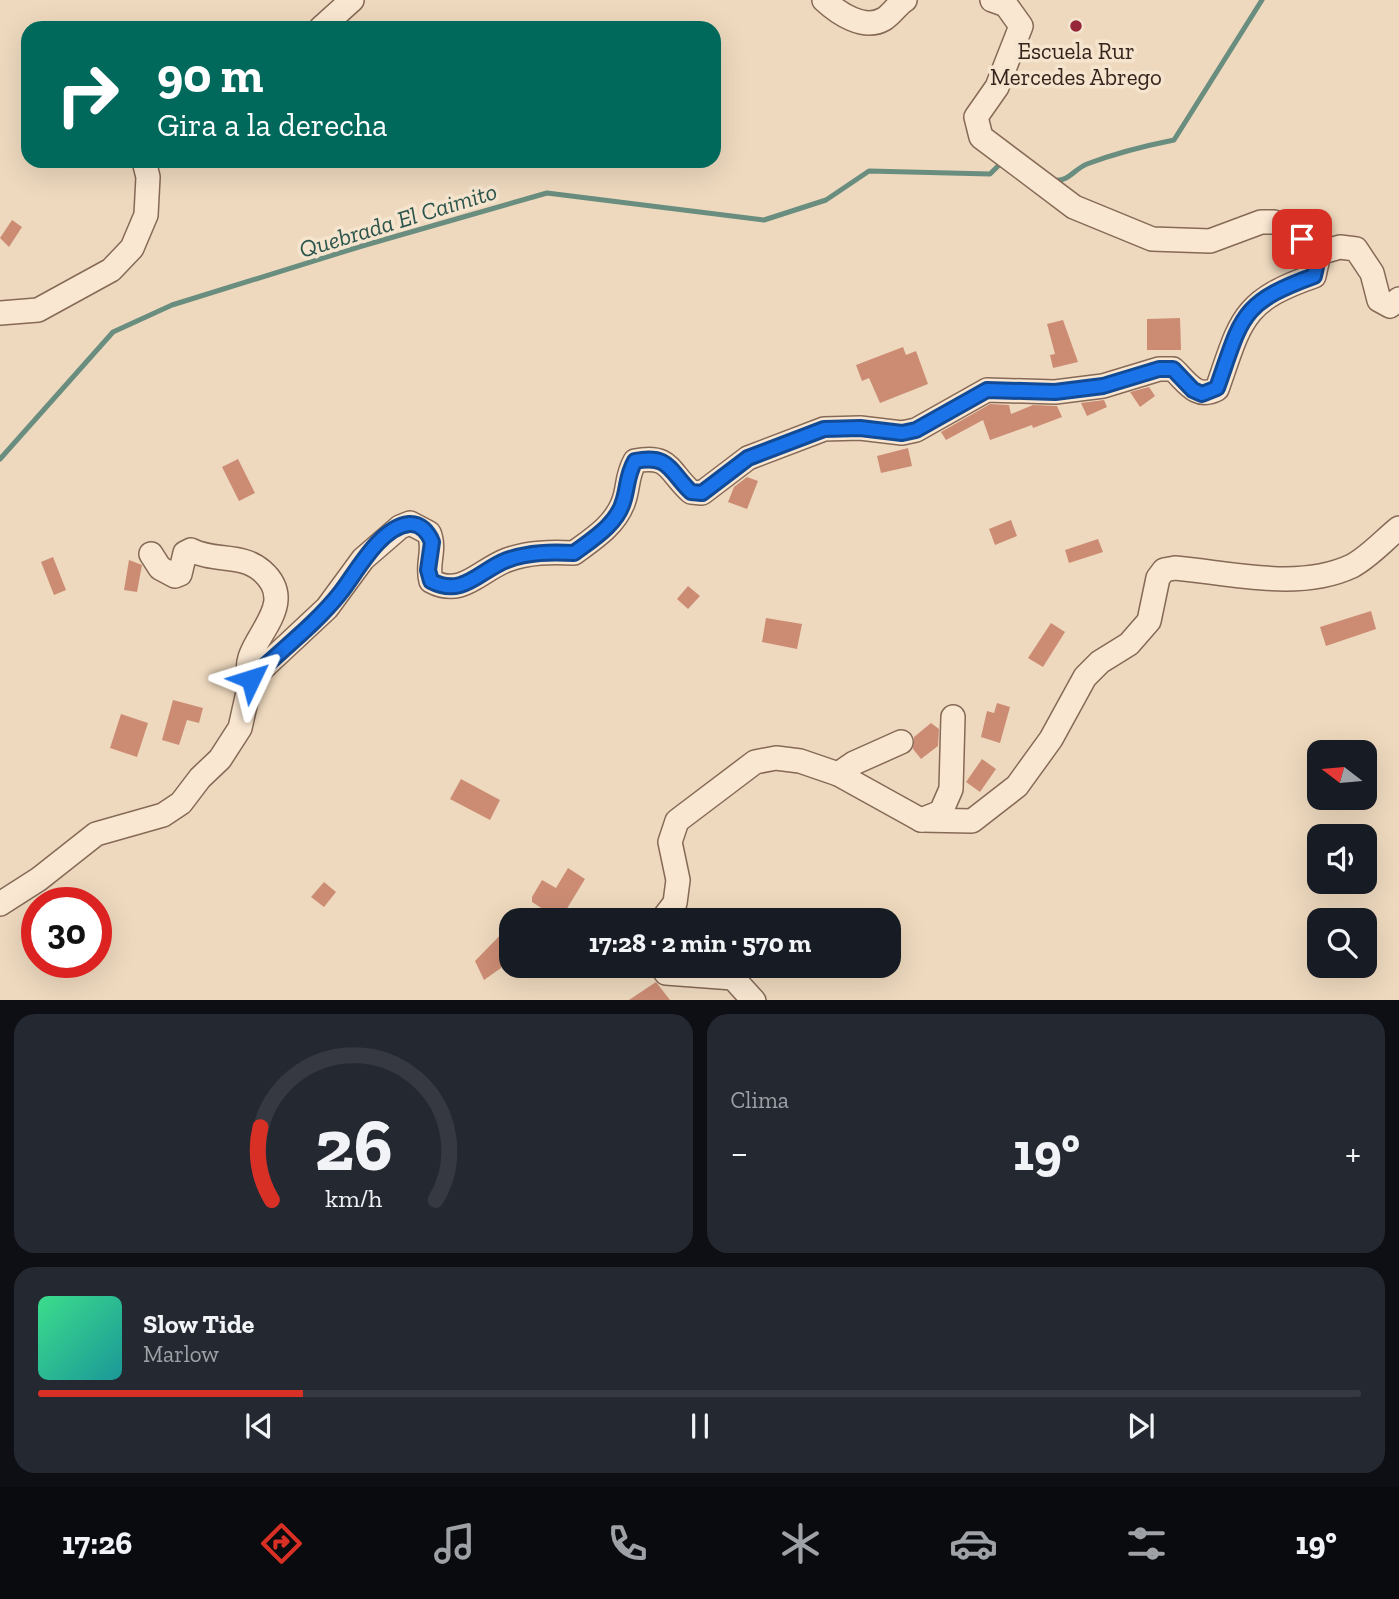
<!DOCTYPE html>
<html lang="es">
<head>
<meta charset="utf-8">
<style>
	body { margin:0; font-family:"Zilla Slab",serif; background:#242831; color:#f1f3f6; height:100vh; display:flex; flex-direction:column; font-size:26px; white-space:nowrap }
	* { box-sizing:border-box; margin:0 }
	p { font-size:23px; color:#9ea1a6 }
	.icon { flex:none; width:38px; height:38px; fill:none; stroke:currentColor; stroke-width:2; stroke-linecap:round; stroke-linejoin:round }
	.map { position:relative; height:1000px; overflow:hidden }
	.side { display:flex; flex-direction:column; gap:14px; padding:14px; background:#0d0f14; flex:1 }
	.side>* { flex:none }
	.guide { position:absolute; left:21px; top:21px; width:700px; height:147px; border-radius:21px; box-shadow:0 7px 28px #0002; background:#00695c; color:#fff; overflow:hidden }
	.needle { width:46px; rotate:286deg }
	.fabs { position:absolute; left:1307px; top:740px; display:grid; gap:14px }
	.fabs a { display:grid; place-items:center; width:70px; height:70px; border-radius:14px; background:#171b24; box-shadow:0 7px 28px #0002; font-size:35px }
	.speed { position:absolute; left:21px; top:887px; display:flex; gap:14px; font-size:35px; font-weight:700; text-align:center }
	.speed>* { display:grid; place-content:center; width:91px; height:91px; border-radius:50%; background:#171b24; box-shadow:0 7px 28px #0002; line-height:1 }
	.speed .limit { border:10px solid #d22; background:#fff; color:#111 }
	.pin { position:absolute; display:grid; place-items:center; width:60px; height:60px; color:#fff; margin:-30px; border-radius:14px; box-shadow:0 4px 10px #0006 }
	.me { position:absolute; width:77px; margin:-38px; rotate:49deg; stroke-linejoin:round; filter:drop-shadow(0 0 5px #0008) }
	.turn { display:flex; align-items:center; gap:24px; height:147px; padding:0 21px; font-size:32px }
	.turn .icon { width:91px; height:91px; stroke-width:2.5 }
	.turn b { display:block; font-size:49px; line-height:60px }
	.big { font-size:52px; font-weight:800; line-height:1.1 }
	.side .tile { flex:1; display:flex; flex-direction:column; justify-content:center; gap:10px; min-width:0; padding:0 24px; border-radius:21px; background:#242831 }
	.side .dial { align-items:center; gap:0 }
	.dial svg { height:182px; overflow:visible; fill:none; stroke:#363941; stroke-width:7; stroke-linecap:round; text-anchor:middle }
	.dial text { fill:#f1f3f6; stroke:none }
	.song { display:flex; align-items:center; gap:21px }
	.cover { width:84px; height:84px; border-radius:10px; background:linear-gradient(135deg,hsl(150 70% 55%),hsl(180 70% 35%)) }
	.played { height:7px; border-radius:4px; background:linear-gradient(90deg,#d93025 20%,#363941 20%) }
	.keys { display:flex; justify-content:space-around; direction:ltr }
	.heat { display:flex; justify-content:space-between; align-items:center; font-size:38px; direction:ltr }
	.side .tiles { flex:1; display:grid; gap:14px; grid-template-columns:1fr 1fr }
	.tile:last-child { grid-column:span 2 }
	.trip { position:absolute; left:499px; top:908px; width:402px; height:70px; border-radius:21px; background:#171b24; box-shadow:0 7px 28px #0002; font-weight:800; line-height:70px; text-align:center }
	.tab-bar { display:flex; height:112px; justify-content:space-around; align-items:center; background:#090b0e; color:#9ea1a6 }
	.tab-bar .icon { width:49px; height:49px }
	.tab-bar .current { color:#d93025 }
	.tab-bar b { font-size:32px; color:#f1f3f6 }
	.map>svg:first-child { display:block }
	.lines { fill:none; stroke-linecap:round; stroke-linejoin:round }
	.stream { stroke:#698d7f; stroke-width:5 }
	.building { fill:#cc8c74 }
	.minor-casing { stroke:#866957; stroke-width:26 }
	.minor { stroke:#f9e7d1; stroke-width:23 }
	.route-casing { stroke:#114b97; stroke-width:18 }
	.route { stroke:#1a73e8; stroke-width:12 }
	.poi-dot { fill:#952738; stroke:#f5e4ce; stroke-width:2.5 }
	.labels { text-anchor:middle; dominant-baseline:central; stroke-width:7; stroke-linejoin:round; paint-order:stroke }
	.poi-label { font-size:23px; fill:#35241c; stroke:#f5e4ce }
	.water-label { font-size:24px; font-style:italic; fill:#2b554c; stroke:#f5e4ce }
</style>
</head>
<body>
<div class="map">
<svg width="1399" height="1001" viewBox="0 0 1399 1001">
	<rect width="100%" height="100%" fill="#eed9be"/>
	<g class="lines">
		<g class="stream">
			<path d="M 1054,180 C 1069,182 1074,169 1087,164 C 1116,153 1144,146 1174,140 L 1262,0"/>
			<path d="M 0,459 L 113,332 L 172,305 L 362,246 L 547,193 L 764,220 L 826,200 L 869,171 L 990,174 L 1004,160"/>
		</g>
	</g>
	<g class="building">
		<path d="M 12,220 L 22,227 L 9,247 L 0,238 Z"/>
		<path d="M 1180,318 L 1181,350 L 1147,350 L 1147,319 Z"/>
		<path d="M 1063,320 L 1078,362 L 1053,368 L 1050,355 L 1055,354 L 1047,324 Z"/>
		<path d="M 903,347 L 906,355 L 916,351 L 928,384 L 880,403 L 869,378 L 862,381 L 856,365 Z"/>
		<path d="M 1149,387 L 1155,396 L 1140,407 L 1130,392 Z"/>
		<path d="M 1104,400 L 1107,407 L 1087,416 L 1081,403 Z"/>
		<path d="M 990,404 L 1009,405 L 1011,414 L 1033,405 L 1057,406 L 1062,417 L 1033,428 L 1032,425 L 990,440 L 983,420 L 946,440 L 941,432 Z"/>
		<path d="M 908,448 L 912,466 L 881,473 L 877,456 Z"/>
		<path d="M 238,459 L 255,493 L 239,501 L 222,467 Z"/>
		<path d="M 747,477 L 758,481 L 747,509 L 728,502 L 734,487 Z"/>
		<path d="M 1011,520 L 1017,536 L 995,545 L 989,529 Z"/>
		<path d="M 1098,539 L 1103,552 L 1069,563 L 1065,550 Z"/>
		<path d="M 53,557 L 66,590 L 54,595 L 41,562 Z"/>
		<path d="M 129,560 L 142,565 L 137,592 L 124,590 Z"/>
		<path d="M 688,586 L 700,596 L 688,609 L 677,599 Z"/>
		<path d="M 1371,611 L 1376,629 L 1326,646 L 1320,627 Z"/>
		<path d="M 766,618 L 802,624 L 797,649 L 762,642 Z"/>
		<path d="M 1051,623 L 1065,632 L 1043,667 L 1028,658 Z"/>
		<path d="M 173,700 L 203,708 L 199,723 L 187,720 L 179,745 L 162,740 Z"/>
		<path d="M 997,703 L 1010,707 L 1000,743 L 981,737 L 987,711 L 994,713 Z"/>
		<path d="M 121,714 L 148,723 L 137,757 L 110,748 Z"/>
		<path d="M 931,723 L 939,729 L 938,746 L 921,759 L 913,749 L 914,737 Z"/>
		<path d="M 982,759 L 996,769 L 980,792 L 966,782 Z"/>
		<path d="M 461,779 L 500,800 L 490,820 L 450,799 Z"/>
		<path d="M 568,868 L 585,879 L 560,920 L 532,902 L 532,897 L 542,880 L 556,888 Z"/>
		<path d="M 324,882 L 336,892 L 324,907 L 311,897 Z"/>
		<path d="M 511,924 L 511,951 L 501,968 L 484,980 L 475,961 Z"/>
		<path d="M 656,982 L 670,1000 L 629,1000 Z"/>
	</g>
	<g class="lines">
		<defs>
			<g id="minor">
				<path d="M 824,0 C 838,13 864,31 884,19 C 892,14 897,5 905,0"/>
				<path d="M 992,0 L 1006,5 L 1021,26 L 997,87 L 976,117 L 981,137 L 1074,207 L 1152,239 L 1210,241 L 1261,222 L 1274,222 L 1286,226 L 1319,253 L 1340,247 L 1356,249 L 1372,273 L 1379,300 L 1390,306 L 1399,299"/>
				<path d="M 321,28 L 352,0"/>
				<path d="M 0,313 L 38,310 L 111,270 L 132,248 L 146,215 L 148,177 L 144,161"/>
				<path d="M 151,554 L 160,568 L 175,576 L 180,574 L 185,553 L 191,550 C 213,562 242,553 262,571 C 305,609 234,645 251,679"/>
				<path d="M 838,774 L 854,763 L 901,742"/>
				<path d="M 921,820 L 941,812 L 951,789 L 953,717"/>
				<path d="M 0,904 L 39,879 L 96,834 L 163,815 L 181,803 L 200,778 L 220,759 L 240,728 L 251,679 L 327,608 L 363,559 L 400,527 L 410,523 L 429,533 C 436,550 426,564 431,581 C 462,598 480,570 507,560 C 529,552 551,552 574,553 C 593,539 614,526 623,503 C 629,488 626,477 635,461 C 670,454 668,471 691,492 L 702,493 L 748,458 L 824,429 L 860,428 L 902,433 L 916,430 L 987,390 L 1055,392 L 1103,386 L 1159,369 L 1173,369 C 1187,382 1196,400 1217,389 C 1241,321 1241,301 1314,276 L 1319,253"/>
				<path d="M 662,920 L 675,903 L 678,880 L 670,842 L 677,821 L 755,762 L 776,758 L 800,761 L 838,774 L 921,820 L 972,821 L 1017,786 L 1051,739 L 1085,677 L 1100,662 L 1129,644 L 1149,621 L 1158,578 L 1164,570 L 1175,568 C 1232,573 1299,591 1352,566 C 1369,557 1384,540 1399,528"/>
				<path d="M 661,966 L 666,973 L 733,978 L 754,1001"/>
			</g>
		</defs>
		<use href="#minor" class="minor-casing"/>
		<use href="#minor" class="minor"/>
	</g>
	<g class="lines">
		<defs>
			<path id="route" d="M 251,679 C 281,650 315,625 341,592 C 356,573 380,527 409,524 C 420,523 428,532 432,542 L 428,570 L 431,581 C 463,598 480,570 507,560 C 529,552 551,552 574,553 C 593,539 618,524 624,499 C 628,485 627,475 635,461 C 670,454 669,471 691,492 L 702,493 L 748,458 L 824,429 L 860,428 L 902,433 L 916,430 L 987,390 L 1055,392 L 1103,386 L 1159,369 L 1173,369 L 1193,390 L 1202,394 L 1217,388 C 1242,318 1239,303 1314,276 L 1319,253 L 1302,239"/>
		</defs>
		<use href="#route" class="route-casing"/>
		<use href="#route" class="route"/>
	</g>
	<circle class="poi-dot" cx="1076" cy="26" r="7"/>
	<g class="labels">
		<g class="poi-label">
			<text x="1076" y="51">Escuela Rur<tspan x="1076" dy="26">Mercedes Abrego</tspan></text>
		</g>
		<g class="water-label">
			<text transform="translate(398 220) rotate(-17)">Quebrada El Caimito</text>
		</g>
	</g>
</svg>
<div class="fabs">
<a><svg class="needle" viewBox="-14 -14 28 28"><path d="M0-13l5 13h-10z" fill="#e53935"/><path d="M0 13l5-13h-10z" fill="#9ea1a6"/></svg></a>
<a><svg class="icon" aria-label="sound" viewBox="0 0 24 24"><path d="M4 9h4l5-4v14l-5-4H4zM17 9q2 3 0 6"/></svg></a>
<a><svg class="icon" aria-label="search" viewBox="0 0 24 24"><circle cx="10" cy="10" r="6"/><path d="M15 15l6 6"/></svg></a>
</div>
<div class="speed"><div class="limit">30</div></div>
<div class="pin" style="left:1302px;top:239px;background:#d93025"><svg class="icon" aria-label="arrive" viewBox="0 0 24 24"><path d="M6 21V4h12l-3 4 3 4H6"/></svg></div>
<svg class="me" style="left:251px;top:679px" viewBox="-20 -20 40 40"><path d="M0-17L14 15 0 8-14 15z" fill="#1a73e8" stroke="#fff" stroke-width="4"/></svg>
<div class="trip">17:28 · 2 min · 570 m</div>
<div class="guide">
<div class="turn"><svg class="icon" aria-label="right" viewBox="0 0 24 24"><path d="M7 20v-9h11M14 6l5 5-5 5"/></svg><div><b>90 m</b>Gira a la derecha</div></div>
</div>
</div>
<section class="side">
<div class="tiles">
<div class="tile dial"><svg viewBox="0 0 100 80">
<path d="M14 69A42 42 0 1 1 86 69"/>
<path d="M14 69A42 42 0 0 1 9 37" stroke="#d93025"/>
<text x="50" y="56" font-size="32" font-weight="700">26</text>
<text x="50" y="72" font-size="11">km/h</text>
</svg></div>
<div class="tile"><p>Clima</p>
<div class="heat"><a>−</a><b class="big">19°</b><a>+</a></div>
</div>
<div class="tile">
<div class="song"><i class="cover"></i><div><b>Slow Tide</b><p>Marlow</p></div></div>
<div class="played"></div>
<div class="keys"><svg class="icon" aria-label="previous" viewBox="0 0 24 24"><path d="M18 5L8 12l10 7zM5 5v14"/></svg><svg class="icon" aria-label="pause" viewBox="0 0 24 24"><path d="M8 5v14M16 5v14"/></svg><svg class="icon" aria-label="next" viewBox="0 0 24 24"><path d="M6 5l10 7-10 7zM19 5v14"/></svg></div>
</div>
</div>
</section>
<nav class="tab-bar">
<b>17:26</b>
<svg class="icon current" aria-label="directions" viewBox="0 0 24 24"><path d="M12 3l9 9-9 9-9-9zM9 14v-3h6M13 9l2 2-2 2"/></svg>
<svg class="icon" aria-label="music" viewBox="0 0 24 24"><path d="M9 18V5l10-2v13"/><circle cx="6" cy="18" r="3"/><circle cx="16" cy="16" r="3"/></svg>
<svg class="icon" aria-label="phone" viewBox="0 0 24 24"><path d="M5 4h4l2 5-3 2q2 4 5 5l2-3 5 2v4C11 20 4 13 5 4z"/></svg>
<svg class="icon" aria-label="climate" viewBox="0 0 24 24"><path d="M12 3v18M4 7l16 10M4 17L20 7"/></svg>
<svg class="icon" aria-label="car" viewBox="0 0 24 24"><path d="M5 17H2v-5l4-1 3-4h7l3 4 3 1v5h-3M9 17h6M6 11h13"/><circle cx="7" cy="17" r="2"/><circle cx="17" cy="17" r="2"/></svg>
<svg class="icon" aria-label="filters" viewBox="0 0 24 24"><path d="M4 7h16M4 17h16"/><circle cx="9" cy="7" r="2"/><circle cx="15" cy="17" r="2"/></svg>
<b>19°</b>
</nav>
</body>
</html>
